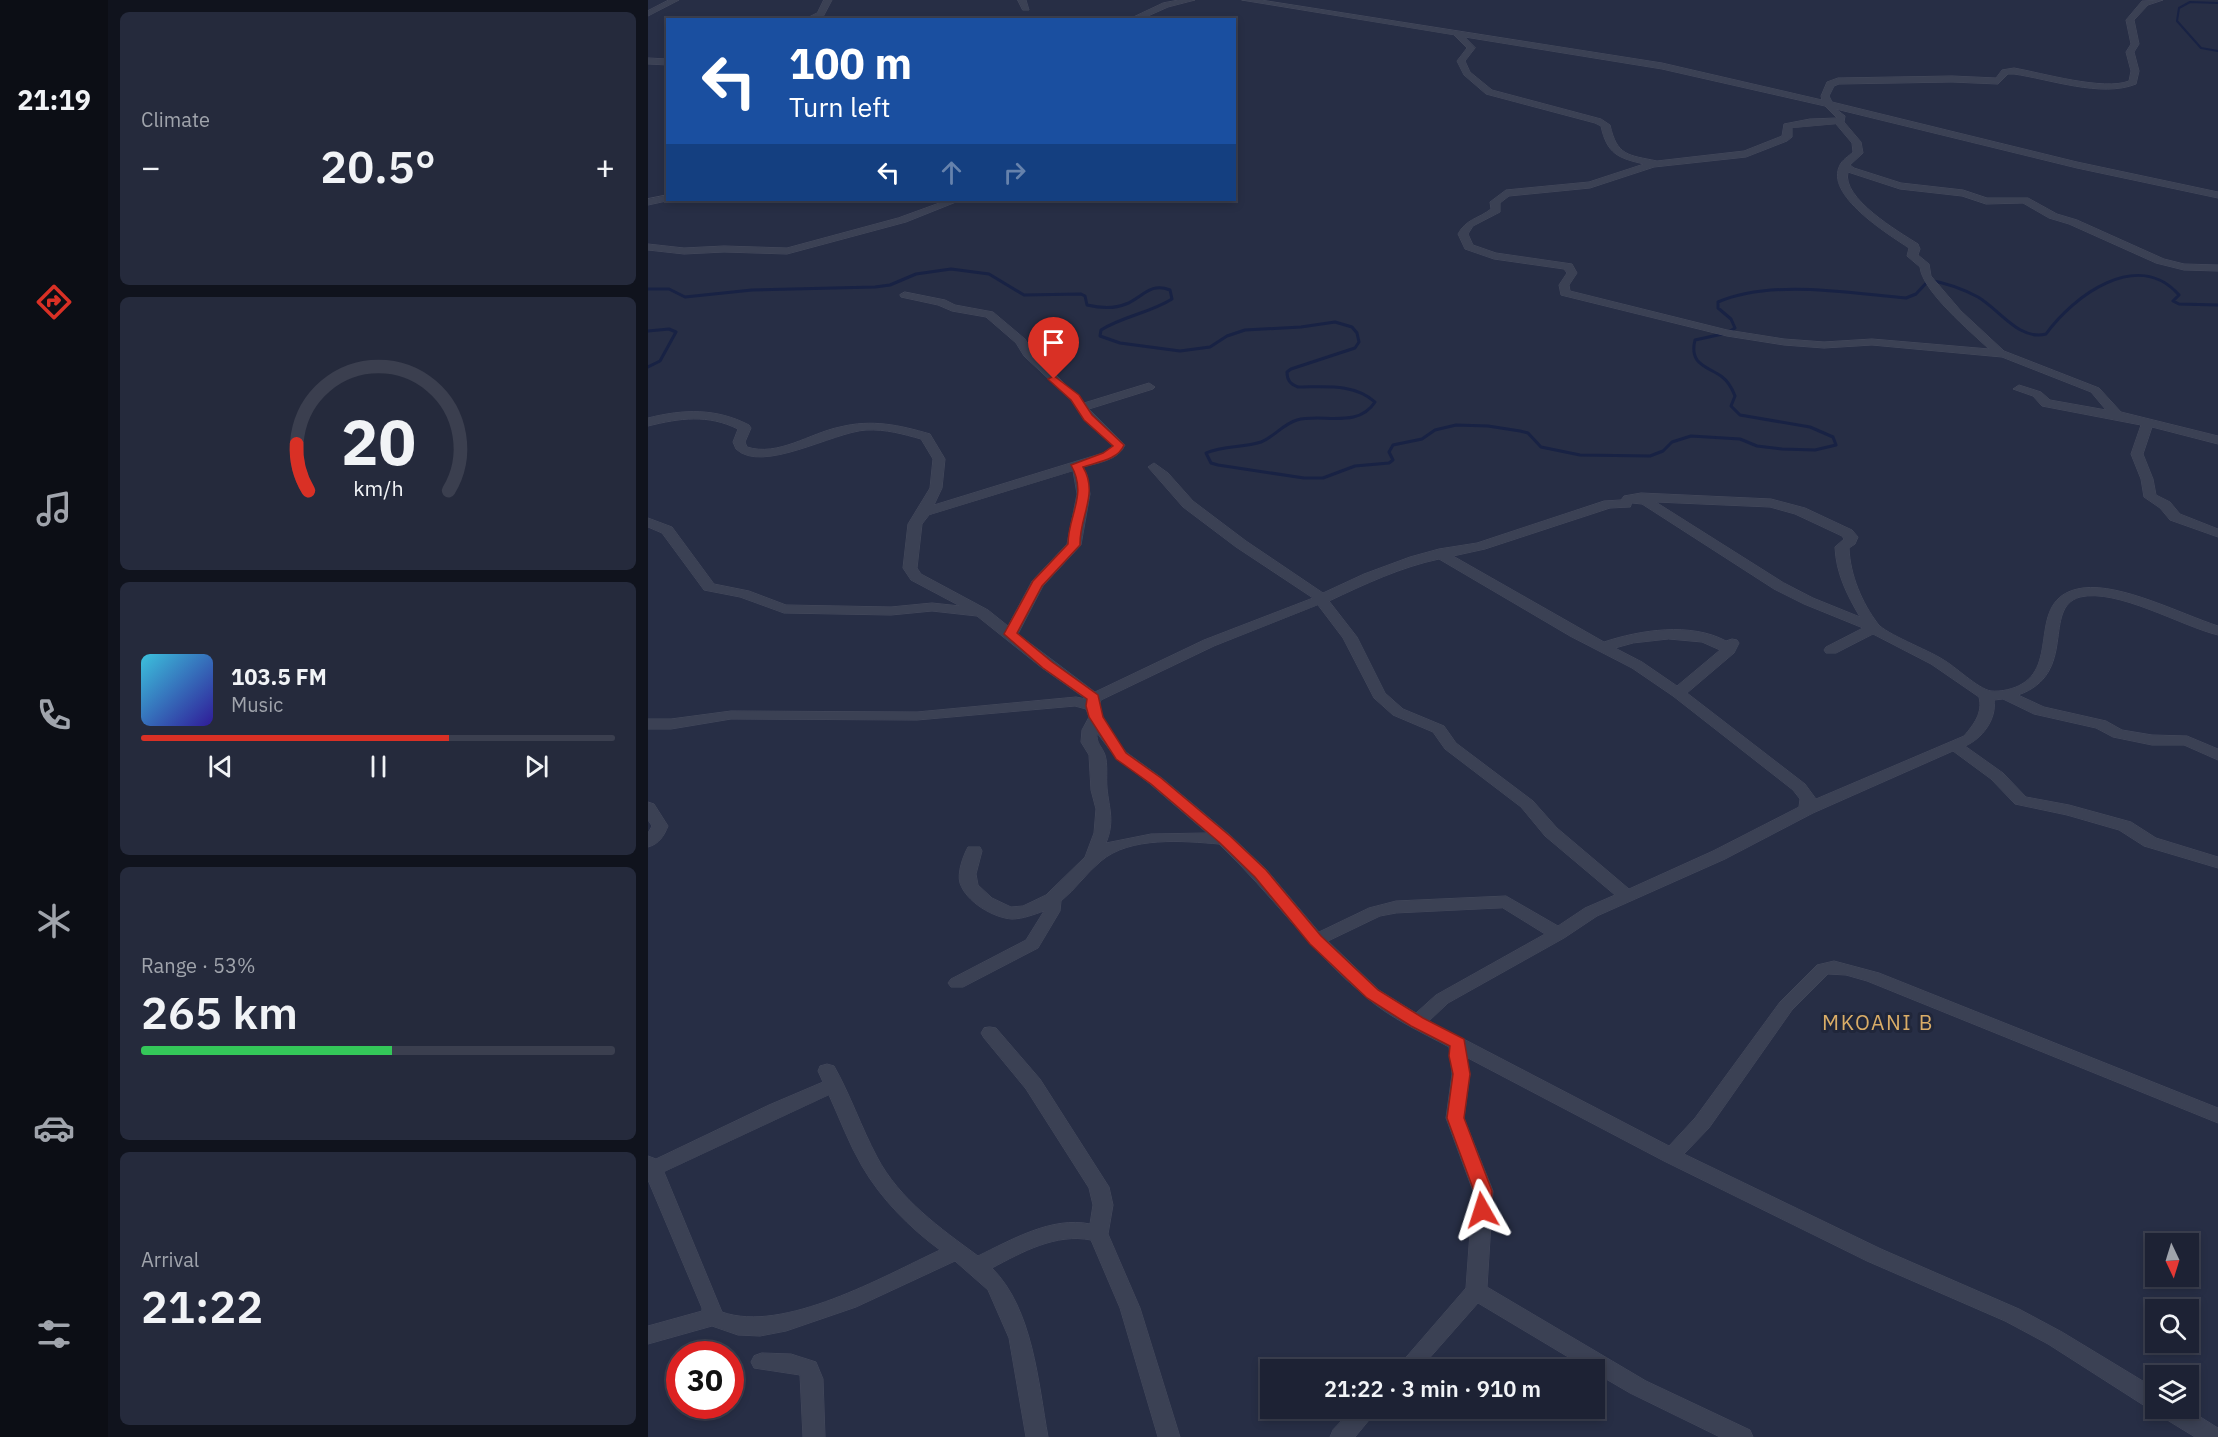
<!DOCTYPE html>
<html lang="en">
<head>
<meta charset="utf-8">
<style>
	body { margin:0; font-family:"IBM Plex Sans",sans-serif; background:#252a3c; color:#f1f3f6; height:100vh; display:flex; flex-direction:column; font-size:22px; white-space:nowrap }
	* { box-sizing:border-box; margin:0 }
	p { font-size:20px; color:#a0a4ac }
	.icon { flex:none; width:33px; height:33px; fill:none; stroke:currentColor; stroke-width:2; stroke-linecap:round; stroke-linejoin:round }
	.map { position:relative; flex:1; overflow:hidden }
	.panel { display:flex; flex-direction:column; gap:12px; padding:12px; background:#10131d; width:540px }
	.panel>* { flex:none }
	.hud { position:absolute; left:18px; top:18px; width:570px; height:183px; border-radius:0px; box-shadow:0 3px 9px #0003,0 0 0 2px #3b3f4f; background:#1a4fa0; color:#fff; overflow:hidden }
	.needle { width:39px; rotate:176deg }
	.controls { position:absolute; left:1497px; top:1233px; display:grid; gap:12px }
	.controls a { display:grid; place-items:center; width:54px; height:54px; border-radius:0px; background:#1d2234; box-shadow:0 3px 9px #0003,0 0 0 2px #3b3f4f; font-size:30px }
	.speed { position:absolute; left:18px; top:1341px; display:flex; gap:12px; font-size:30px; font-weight:700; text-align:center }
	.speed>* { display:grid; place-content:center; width:78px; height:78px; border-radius:50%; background:#1d2234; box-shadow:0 3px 9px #0003,0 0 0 2px #3b3f4f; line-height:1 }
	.speed .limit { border:9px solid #d22; background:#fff; color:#111 }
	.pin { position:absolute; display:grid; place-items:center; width:51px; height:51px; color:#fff; margin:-62px -26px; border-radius:50% 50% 50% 0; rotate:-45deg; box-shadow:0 0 6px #0007 }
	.pin .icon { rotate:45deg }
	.me { position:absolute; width:66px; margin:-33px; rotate:354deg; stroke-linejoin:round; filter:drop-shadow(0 0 4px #0008) }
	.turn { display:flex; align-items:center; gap:21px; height:126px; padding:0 24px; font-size:27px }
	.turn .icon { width:78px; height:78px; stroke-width:2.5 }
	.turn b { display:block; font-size:42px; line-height:51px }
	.lanes { display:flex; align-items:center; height:57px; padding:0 24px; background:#0003; justify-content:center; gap:30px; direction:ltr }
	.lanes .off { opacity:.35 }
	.big { font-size:45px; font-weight:600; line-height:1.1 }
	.panel .card { flex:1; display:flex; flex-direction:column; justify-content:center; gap:9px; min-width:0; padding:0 21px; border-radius:9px; background:#252a3c }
	.panel .dial { align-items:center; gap:0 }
	.dial svg { height:156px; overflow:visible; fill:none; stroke:#3b3f4f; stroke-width:7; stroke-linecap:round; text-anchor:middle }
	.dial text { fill:#f1f3f6; stroke:none }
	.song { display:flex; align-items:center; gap:18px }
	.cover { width:72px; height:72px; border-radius:9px; background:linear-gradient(135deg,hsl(190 70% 55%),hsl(250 70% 35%)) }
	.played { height:6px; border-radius:3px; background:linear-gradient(90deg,#d93025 65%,#3b3f4f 65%) }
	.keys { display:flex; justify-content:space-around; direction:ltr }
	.heat { display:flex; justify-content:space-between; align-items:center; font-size:33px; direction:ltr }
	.charge { height:9px; border-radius:4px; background:linear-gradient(90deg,#34c759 53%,#3b3f4f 0) }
	.trip { position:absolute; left:612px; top:1359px; width:345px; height:60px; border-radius:0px; background:#1d2234; box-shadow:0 3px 9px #0003,0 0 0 2px #3b3f4f; font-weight:600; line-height:60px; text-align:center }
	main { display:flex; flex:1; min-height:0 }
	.menu { display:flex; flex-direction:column; width:108px; justify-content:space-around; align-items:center; background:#0c0e15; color:#a0a4ac }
	.menu .icon { width:42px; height:42px }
	.menu .selected { color:#d93025 }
	.menu b { font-size:27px; color:#f1f3f6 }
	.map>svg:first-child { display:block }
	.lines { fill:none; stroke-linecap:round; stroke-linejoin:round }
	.stream-far1 { stroke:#182244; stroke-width:2 }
	.stream { stroke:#182244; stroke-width:3 }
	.minor-casing { stroke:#454a5d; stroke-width:1 }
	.minor { fill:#3b4154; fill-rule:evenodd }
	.route { fill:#d93025; stroke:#8d1f18; stroke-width:1.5 }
	.labels { text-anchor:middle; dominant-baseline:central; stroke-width:6; stroke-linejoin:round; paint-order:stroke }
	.near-quarter-label { font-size:21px; letter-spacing:1.5px; fill:#daad67; stroke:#20263a }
</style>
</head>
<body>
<main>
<nav class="menu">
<b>21:19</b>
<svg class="icon selected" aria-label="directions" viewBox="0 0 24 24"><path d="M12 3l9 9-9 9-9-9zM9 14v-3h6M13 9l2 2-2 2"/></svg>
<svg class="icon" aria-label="music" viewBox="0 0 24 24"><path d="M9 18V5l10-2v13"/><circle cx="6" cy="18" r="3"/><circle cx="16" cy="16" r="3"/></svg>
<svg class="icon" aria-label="phone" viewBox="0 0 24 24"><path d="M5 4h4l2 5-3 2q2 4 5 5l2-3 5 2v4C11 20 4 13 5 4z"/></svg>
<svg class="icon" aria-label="climate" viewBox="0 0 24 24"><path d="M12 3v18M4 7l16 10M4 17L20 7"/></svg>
<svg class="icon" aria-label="car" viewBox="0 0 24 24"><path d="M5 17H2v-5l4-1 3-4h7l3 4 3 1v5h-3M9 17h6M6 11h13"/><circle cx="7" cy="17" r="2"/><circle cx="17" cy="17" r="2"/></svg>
<svg class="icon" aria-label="filters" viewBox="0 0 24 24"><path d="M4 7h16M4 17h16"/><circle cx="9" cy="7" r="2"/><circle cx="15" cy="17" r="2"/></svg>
</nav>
<section class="panel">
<div class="card"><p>Climate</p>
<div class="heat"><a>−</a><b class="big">20.5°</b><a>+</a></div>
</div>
<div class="card dial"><svg viewBox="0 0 100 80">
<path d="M14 69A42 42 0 1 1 86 69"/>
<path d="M14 69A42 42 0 0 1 8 45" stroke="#d93025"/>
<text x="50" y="56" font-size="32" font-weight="700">20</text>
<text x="50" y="72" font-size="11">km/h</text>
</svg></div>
<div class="card">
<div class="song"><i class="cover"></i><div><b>103.5 FM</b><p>Music</p></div></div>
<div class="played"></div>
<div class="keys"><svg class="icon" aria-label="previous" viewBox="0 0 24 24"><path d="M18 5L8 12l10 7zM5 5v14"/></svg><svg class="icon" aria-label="pause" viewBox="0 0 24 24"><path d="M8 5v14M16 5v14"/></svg><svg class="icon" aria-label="next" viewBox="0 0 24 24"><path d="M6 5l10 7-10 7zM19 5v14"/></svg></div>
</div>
<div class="card"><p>Range · 53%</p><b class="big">265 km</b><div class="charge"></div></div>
<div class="card"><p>Arrival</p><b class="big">21:22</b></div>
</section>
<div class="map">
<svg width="1570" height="1437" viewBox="0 0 1570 1437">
	<rect width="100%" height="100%" fill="#272e45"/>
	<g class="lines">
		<path class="stream-far1" d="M 1570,3 L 1542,2 L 1531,8 L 1529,21 L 1553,48 L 1570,51"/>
		<g class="stream">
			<path d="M 0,289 L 21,289 L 37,297 L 104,290 L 227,287 L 242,285 L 268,274 L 303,269 L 341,274 L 376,295 L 433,294 L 437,296 L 439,305 C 452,308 466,309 478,304 C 495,297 502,282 522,290 L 524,299 C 502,313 475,316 453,330 L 452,336 L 472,343 L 532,351 L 562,347 L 579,336 L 597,330 L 653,327 L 687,322 L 704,327 L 709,333 L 711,342 L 707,348 L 643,369 L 639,372 C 639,380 642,384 650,387 C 677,387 706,383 727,402 C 710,429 674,413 649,420 C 635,424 626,437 613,442 C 595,448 576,445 558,453 L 563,463 L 570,465 L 656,478 L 675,478 L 707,466 L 741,463 L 745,460 L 741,452 L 745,445 L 774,439 L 787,430 L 808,425 L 840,426 L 872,431 L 880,433 L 893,447 L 932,455 L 1002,456 L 1015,451 L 1024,442 L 1043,436 L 1092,439 L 1109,446 L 1134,449 L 1167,450 L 1188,445 L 1185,437 L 1162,427 L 1092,415 L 1083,406 L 1087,396 C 1084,388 1080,381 1073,376 C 1058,366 1041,364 1047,340 L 1079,333 L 1087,328 L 1083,319 L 1070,308 L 1070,302 C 1124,279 1201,293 1258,298 L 1268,294 L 1281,280 C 1298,283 1315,289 1330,297 C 1352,310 1371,341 1398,334 C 1425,296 1490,248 1531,295 L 1525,301 L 1531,304 L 1570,305"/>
			<path d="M 0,331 L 21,329 L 28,332 L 12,361 L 0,367"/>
		</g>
		<defs>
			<g id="minor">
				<path d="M 21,0 L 31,0 L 0,16 L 0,11 Z"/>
				<path d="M 176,0 L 184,0 L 175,17 L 155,20 L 169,13 Z"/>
				<path d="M 370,0 L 378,0 L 381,10 L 375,10 Z"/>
				<path d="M 531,0 L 547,0 L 520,7 L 491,20 L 479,20 L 515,3 Z"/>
				<path d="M 594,0 L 613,0 L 1014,63 L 1174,100 L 1173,96 L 1179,82 L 1190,78 L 1304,76 L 1348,78 L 1354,70 L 1366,68 C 1394,73 1456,91 1481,81 L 1483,71 L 1478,52 L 1483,44 L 1478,20 L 1494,1 L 1515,0 L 1500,5 L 1486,20 L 1491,44 L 1486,52 L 1491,71 L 1488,84 C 1454,98 1401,79 1366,74 L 1360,74 L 1350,84 L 1304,82 L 1191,84 L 1186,86 L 1181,96 L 1184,102 L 1429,162 L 1570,192 L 1570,198 L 1429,168 L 1188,109 L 1197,116 L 1196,122 L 1213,142 L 1215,153 L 1202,165 L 1206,168 L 1253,183 L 1315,190 L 1339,198 L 1380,198 L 1409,214 L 1429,220 L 1516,259 L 1536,264 L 1570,265 L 1570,271 L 1536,270 L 1508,263 L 1421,224 L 1401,218 L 1375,203 L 1338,204 L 1314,196 L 1252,189 L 1200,172 C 1193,198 1251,232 1270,244 L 1272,249 L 1270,255 L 1281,264 L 1283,276 L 1313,311 L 1356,351 L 1451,388 L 1473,412 L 1570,436 L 1570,444 L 1504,427 L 1495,454 L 1505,479 L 1508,495 L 1522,502 L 1532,514 L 1570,529 L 1570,537 L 1522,520 L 1512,508 L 1496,497 L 1493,479 L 1483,454 L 1493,425 L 1394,406 L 1385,396 L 1365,389 L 1371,385 L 1393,392 L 1402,400 L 1458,410 L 1443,392 L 1354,357 L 1224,345 L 1176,348 L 1136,345 L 1079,336 L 913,295 L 911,285 L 919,273 L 916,269 L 846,259 L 817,249 L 810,234 C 818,219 830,219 843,209 L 842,202 L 858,190 L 941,182 L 996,164 C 970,158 959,154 953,126 L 947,123 L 838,94 L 816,75 L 809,61 L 819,48 L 806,35 ZM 817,37 L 1014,69 L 1177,106 L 1189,118 L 1162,119 L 1136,124 L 1134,136 L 1096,151 L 1009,161 C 980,155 969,156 962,125 L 953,119 L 844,90 L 822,72 L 817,61 L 827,48 ZM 1188,124 L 1204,143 L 1205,152 C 1201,156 1194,160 1192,165 C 1176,195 1240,234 1261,248 L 1259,256 L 1272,267 C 1274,291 1323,332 1341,349 L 1224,339 L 1176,342 L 1136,339 L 1079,330 L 922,291 L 921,285 L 929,273 L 924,264 L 848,253 L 825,245 L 820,234 L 825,226 L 852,212 L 852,203 L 861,196 L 942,188 L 1006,167 L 1098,157 L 1139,141 L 1144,137 L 1144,128 Z"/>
				<path d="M 0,58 L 20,59 L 20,65 L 0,64 Z"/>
				<path d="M 20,195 L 20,200 L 23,200 L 0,205 L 0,199 Z"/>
				<path d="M 300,200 L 313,200 L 258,222 L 139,254 L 76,252 L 36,254 L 0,250 L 0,244 L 36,248 L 76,246 L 139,248 L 250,218 Z"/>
				<path d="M 257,292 L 297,300 L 307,305 L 345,312 L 377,339 L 385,352 L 436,403 L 501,383 L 507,387 L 505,389 L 441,409 L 477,445 C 471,460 450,463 435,467 L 439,475 L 442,494 L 433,545 L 395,586 L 370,634 L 447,692 L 556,640 L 665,598 L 588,547 L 535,507 L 500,467 L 506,463 L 520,473 L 545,501 L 598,541 L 675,593 L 716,574 L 762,557 L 791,549 L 829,543 L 956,501 L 973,500 L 976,496 L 993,493 L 1123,499 L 1157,508 L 1204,530 L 1210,537 L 1207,544 L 1201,548 C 1202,575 1214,603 1230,624 C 1238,634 1280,650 1294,659 C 1307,666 1330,689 1343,691 C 1353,692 1366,689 1374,684 C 1412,662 1377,596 1435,588 C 1473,583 1533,614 1570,626 L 1570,635 C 1533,626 1469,588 1432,597 C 1393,608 1431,674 1370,695 L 1396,707 L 1458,721 L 1474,730 L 1504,735 L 1539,736 L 1570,749 L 1570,760 L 1536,745 L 1504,745 L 1465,737 L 1448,728 L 1386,714 L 1355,699 L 1346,700 C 1349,719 1334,739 1317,746 L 1355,773 L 1378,797 L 1421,805 L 1483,822 L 1508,838 L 1570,857 L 1570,868 L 1496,846 L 1471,830 L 1419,815 L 1367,804 L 1343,779 L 1305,751 L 1165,813 L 1077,859 L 949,916 L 916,938 L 800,1003 L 781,1021 L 1021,1146 L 1047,1118 L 1132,1002 L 1169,965 L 1186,961 L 1231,973 L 1570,1108 L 1570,1123 L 1219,981 L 1198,975 L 1180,974 L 1144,1010 L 1061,1128 L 1036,1154 L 1233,1249 L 1371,1309 L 1414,1332 L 1508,1389 L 1508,1408 L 1538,1408 L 1570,1428 L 1570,1437 L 1547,1437 L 1511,1415 L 1509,1410 L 1500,1408 L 1400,1344 L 1357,1321 L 1219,1261 L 1016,1161 L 818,1057 L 822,1074 L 816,1118 L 845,1191 L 839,1287 L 998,1381 L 1102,1430 L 1105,1437 L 1072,1437 L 982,1393 L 946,1372 L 946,1370 L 942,1370 L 830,1303 L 771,1370 L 747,1370 L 818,1288 L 825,1191 L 798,1118 L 804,1074 L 801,1047 C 773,1032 742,1018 718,997 C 663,952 623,893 571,844 C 536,841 482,836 453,861 C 438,873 428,889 413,901 L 412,911 L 390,948 L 315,987 L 303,987 L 300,983 L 303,979 L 378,940 L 396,911 C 387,914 375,919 364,919 C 346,918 318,902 312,883 C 309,873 315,856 320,847 L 332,847 L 334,851 L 328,874 L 330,885 L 344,898 L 363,907 L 375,906 L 398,895 L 437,857 L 446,833 L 448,809 L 443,790 L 441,755 L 433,742 L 434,730 L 441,717 L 438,709 L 427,706 L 269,720 L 83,719 L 23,729 L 0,729 L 0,719 L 23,719 L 83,711 L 269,712 L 428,697 L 438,699 L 394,668 L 329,616 L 284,611 L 243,615 L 136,613 L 92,597 L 56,590 L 14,533 L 0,527 L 0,518 L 24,527 L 66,584 L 101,591 L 138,605 L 243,607 L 284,603 L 312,606 L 263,580 L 255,568 L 260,524 L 282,488 L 285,459 L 273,439 C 255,434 238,429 218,430 C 185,432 114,474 88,449 L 85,442 L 90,429 C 60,414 32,418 0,426 L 0,418 C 36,409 68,408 101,425 L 103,428 L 97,442 L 99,447 C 130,457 162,433 192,427 C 224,419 251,425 282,434 L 297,459 L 294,488 L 286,505 L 455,453 L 465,446 L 436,420 L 423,400 L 376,356 L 368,343 L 338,317 L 304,311 L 290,305 L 253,297 L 252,295 ZM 425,471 L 429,494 L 419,544 L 384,581 L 360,626 L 340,610 L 273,574 L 269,568 L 274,524 L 281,515 ZM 1008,502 L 1122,507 L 1147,514 L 1194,536 L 1196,539 L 1187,547 C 1188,573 1199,595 1212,617 L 1165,598 L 1136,583 ZM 984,503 L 994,504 L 1126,589 L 1156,604 L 1215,628 L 1178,647 L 1176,650 L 1178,653 L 1188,653 L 1225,634 L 1283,664 L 1331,697 C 1335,713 1326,724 1316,736 L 1168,799 L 1157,784 L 1039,693 L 1086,653 L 1091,643 L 1089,640 L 1084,639 L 1078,641 C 1043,622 992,630 956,642 L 805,556 L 837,549 L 962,508 L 982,507 ZM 791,559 L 922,636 L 984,668 L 1025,696 L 1145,790 L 1152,799 L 1151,807 L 1065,851 L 981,889 L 909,828 L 885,801 L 808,743 L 796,726 L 755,709 L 737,693 L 709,637 L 681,601 C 717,584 753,567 791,559 ZM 670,605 L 695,638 L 726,698 L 745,715 L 785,732 L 797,749 L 873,807 L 897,836 L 967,895 L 937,908 L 910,926 L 858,896 L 748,901 L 721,908 L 671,932 L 618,869 L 582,835 L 514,778 L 478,752 L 469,741 L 455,717 L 451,706 L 453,700 L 566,646 ZM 1021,639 L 1054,642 L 1072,650 L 1029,686 L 994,662 L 967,648 L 985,643 ZM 449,733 L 468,758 L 502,784 L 559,833 L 503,834 L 458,843 C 467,821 461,809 459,788 C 458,778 460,764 457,755 C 454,746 448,744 449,733 ZM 855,908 L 897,934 L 788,995 L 768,1013 L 731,990 L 680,941 L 732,916 L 748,913 Z"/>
				<path d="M 0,802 L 6,804 L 20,826 C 16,836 11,844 0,847 L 0,833 L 4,826 L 0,820 Z"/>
				<path d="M 342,1027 L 348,1028 L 392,1079 L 461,1187 L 465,1205 L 460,1234 L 492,1308 L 532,1437 L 510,1437 L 472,1308 L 443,1240 C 408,1233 374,1252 344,1268 C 385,1309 390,1382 400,1437 L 378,1437 L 361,1338 L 340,1290 L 307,1261 L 208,1307 L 138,1331 L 112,1336 L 90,1335 L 64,1326 L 0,1344 L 0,1326 L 54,1311 L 54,1308 L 0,1180 L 0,1156 L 8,1159 L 121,1105 L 175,1082 L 170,1071 L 172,1066 L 179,1064 L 186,1066 C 202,1094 213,1127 229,1157 C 251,1199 293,1229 330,1256 C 363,1240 404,1216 442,1224 L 445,1205 L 441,1188 L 378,1089 L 336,1038 L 333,1033 L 336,1028 ZM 181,1095 C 192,1119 201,1144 214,1166 C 233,1199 262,1228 292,1250 C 236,1276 135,1334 74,1312 L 16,1172 Z"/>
				<path d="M 114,1353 L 143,1354 L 168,1362 L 175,1379 L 177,1437 L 155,1437 L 152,1375 L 106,1368 L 103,1362 L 106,1356 Z"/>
				<path d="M 706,1408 L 731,1408 L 707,1437 L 682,1437 L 685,1430 Z"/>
			</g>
		</defs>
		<use href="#minor" class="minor-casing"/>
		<use href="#minor" class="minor"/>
	</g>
	<path class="route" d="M 406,376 L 431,395 L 444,415 L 476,445 C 470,460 449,462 435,467 C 451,494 431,517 432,545 L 394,586 L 369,633 L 404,662 L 450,695 L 455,717 L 478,753 L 513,778 L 582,836 L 618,870 L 673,936 L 730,990 L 775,1018 L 816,1039 L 822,1074 L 816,1118 L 844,1191 L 843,1210 L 840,1215 L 834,1217 L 828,1215 L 825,1210 L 826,1191 L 799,1118 L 805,1074 L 801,1056 L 802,1046 L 763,1026 L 719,998 L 662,944 L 607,877 L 571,842 L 503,784 L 468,759 L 441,717 L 438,706 L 439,699 L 395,668 L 356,634 L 385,581 L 420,544 C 420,515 440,495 423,465 L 455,453 L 465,446 L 436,420 L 423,400 L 402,381 L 400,379 Z"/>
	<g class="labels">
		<g class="near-quarter-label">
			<text x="1230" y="1022">MKOANI B</text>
		</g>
	</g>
</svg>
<div class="controls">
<a><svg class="needle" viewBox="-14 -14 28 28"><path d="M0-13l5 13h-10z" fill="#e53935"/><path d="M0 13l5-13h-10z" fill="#a0a4ac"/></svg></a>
<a><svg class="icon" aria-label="search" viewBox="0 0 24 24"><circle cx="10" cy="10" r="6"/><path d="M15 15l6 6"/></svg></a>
<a><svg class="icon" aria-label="layers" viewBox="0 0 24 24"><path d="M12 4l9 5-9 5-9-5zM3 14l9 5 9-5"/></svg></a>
</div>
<div class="speed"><div class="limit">30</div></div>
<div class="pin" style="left:406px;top:379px;background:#d93025"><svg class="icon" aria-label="arrive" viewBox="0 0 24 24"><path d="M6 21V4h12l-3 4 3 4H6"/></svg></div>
<svg class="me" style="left:834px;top:1210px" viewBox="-20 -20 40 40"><path d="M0-17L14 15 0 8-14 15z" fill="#d93025" stroke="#fff" stroke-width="4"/></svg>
<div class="trip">21:22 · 3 min · 910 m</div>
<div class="hud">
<div class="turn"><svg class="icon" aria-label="left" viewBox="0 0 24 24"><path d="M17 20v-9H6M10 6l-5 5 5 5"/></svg><div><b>100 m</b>Turn left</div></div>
<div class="lanes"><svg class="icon" aria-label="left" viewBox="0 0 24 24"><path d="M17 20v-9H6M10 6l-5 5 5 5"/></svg><svg class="icon off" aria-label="ahead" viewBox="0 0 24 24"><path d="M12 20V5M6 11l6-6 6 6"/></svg><svg class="icon off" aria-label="right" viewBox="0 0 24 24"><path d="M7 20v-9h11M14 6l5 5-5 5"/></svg></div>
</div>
</div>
</main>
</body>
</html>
